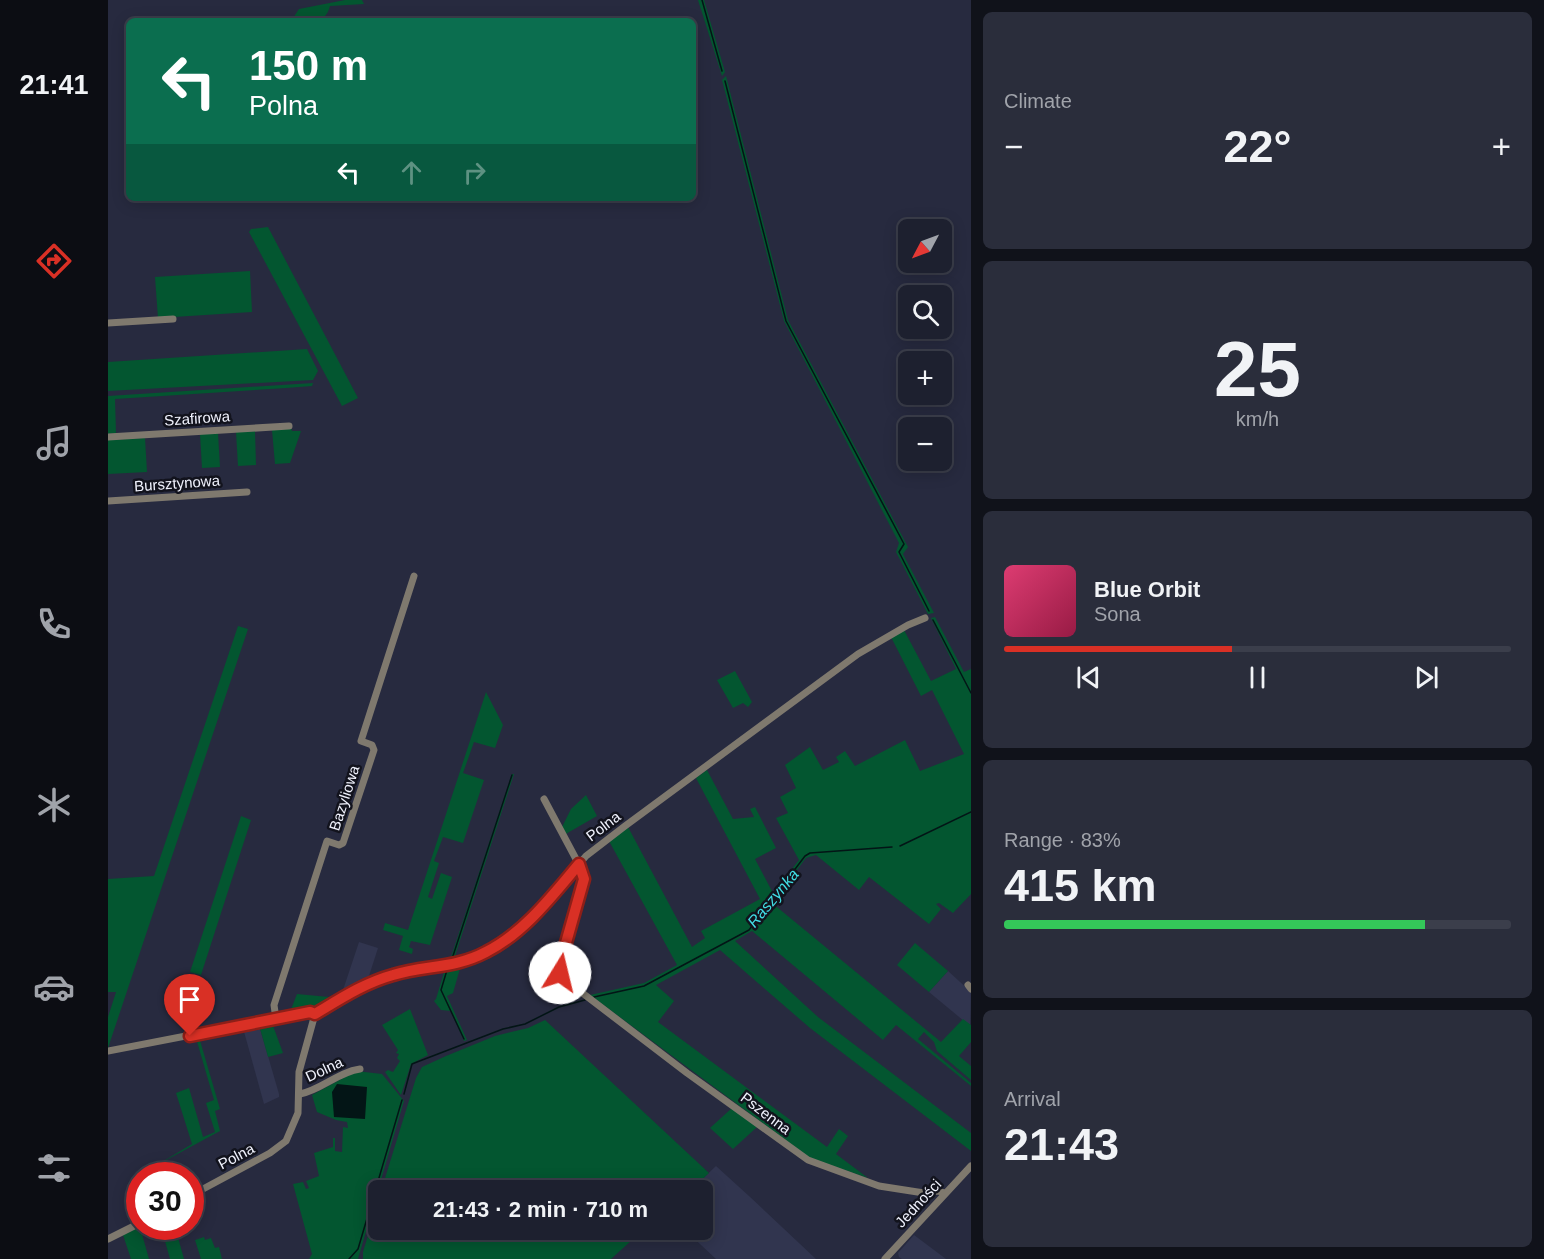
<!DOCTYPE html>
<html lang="en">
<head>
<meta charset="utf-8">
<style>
	body { margin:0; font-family:Helvetica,sans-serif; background:#2a2d3b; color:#f1f3f6; height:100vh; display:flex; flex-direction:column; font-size:22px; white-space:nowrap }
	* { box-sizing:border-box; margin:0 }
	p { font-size:20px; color:#a0a3aa }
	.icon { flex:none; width:33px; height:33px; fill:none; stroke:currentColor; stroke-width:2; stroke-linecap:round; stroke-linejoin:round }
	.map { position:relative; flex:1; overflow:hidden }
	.side { display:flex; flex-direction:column; gap:12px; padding:12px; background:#10121a; width:573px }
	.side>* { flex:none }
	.top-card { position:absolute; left:18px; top:18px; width:570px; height:183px; border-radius:9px; box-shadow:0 3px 15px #0003,0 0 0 2px #3b3e4b; background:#0b6e4f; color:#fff; overflow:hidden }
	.needle { width:39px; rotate:229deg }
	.buttons { position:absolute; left:790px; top:219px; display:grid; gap:12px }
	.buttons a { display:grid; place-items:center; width:54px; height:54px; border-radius:9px; background:#1d202f; box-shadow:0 3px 15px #0003,0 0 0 2px #3b3e4b; font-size:30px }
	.speed { position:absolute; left:18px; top:1162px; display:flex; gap:12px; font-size:30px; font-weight:700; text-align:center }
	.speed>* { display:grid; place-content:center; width:78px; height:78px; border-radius:50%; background:#1d202f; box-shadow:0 3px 15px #0003,0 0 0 2px #3b3e4b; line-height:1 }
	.speed .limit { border:9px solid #d22; background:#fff; color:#111 }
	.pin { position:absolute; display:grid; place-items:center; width:51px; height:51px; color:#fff; margin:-62px -26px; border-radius:50% 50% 50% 0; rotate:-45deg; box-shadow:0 0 6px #0007 }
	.pin .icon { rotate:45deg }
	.me { position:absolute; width:66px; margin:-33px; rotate:9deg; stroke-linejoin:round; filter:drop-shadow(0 0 4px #0008) }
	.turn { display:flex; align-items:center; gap:21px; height:126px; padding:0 24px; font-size:27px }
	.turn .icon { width:78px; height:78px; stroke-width:2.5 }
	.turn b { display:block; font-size:42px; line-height:51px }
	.lanes { display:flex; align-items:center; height:57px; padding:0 24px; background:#0003; justify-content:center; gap:30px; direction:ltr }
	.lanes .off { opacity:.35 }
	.big { font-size:45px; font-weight:700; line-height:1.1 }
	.side .widget { flex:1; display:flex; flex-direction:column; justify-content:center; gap:9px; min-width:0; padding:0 21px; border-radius:9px; background:#2a2d3b }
	.side .dial { align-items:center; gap:0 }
	.dial b { font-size:78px; line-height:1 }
	.song { display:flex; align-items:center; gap:18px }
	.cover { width:72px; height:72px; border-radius:9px; background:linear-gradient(135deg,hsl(340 70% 55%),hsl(340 70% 35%)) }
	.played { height:6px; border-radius:3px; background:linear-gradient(90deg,#d93025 45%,#3b3e4b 45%) }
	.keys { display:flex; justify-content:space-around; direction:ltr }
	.heat { display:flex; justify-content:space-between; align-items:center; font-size:33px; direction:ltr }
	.charge { height:9px; border-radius:4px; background:linear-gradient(90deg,#34c759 83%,#3b3e4b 0) }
	.trip { position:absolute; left:260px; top:1180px; width:345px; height:60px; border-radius:9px; background:#1d202f; box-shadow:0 3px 15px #0003,0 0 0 2px #3b3e4b; font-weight:700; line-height:60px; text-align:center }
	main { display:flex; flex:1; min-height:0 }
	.tab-bar { display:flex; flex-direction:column; width:108px; justify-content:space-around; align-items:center; background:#0c0d13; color:#a0a3aa }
	.tab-bar .icon { width:42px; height:42px }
	.tab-bar .selected { color:#d93025 }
	.tab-bar b { font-size:27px; color:#f1f3f6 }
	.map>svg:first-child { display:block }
	.built { fill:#31354f }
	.green { fill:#035630 }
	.water { fill:#031516 }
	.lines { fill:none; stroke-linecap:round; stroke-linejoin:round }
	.stream { stroke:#031516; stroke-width:1.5 }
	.minor { stroke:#7f796e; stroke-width:7 }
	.route-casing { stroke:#8d1f18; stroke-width:15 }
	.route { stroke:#d93025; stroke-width:10 }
	.labels { text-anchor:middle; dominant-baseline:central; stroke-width:5; stroke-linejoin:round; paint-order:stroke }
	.street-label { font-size:15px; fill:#f0f2fd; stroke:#12131d }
	.water-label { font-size:16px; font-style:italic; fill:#41dde4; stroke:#12131d }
</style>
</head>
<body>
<main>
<nav class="tab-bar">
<b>21:41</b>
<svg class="icon selected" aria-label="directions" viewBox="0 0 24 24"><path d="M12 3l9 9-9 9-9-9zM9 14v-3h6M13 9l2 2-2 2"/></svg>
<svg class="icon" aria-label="music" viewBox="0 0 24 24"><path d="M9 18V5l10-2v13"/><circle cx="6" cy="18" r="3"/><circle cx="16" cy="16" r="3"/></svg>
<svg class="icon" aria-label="phone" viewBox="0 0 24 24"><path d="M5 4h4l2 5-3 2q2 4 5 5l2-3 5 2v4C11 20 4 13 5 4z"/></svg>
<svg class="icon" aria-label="climate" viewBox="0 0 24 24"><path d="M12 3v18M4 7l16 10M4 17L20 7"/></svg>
<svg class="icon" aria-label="car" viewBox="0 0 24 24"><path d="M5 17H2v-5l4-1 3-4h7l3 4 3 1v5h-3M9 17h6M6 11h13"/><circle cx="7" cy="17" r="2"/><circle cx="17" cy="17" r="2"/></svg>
<svg class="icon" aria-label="filters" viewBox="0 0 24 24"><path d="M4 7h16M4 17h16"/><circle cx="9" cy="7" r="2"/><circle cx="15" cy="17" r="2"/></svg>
</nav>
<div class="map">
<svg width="863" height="1259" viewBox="0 0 863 1259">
	<rect width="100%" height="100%" fill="#272a3f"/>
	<g class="built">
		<path d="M 251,942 L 270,948 L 260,979 L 235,990 Z"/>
		<path d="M 840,971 L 863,992 L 862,1026 L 821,992 Z"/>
		<path d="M 151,1025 L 171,1094 L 171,1097 L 156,1104 L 135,1028 Z"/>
		<path d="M 608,1166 L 641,1196 L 708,1259 L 608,1259 L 577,1230 L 594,1230 L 594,1191 L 582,1191 Z"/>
		<path d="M 806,1235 L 838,1259 L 794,1259 L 791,1257 L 790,1253 Z"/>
	</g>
	<g class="green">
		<path d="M 237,0 L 254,0 L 256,4 L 222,6 C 217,26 200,21 183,21 L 191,9 Z"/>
		<path d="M 590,0 L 596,0 L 617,72 L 614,76 Z"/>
		<path d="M 618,76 L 680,320 L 800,547 L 795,554 L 826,613 L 820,614 L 788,552 L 791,543 L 676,321 L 614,80 Z"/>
		<path d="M 160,227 L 250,398 L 234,406 L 141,232 L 143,229 Z"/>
		<path d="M 142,271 L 144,312 L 50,318 L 47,277 Z"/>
		<path d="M 199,349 L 210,371 L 205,380 L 0,391 L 0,362 Z"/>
		<path d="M 205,383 L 204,386 L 178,388 L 7,399 L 8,433 L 0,434 L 0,396 Z"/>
		<path d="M 183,428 L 184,431 L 193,431 L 182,463 L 167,464 L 164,430 Z"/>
		<path d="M 147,431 L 148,465 L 130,466 L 128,432 Z"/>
		<path d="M 110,433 L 112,467 L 94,468 L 92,434 Z"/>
		<path d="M 37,438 L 39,472 L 0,474 L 0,440 Z"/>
		<path d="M 827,617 L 856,672 L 863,669 L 863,894 L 845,913 L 831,903 L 828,904 L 833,909 L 821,924 L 761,877 L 751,890 L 708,855 L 698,858 L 664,903 L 833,1042 L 855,1019 L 863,1025 L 863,1042 L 851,1056 L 863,1066 L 863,1080 L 829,1051 L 826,1042 L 816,1032 L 810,1039 L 863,1083 L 863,1086 L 788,1025 L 775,1040 L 644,931 L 627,941 L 710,1017 L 863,1133 L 863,1151 L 702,1028 L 612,950 L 548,985 L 566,1001 L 550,1022 L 719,1147 L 731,1129 L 740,1136 L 728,1154 L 760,1178 L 702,1158 L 482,995 L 536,983 L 569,965 L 501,841 L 520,827 L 584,947 L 597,938 L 593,931 L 652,899 L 588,778 L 599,770 L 625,819 L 646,817 L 642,809 L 647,807 L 668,848 L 647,859 L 665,893 L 691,860 L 668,818 L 680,813 L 672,797 L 688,788 L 677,765 L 702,747 L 715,770 L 731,762 L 728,757 L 737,751 L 747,766 L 797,740 L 812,771 L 856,754 L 824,690 L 813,696 L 783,637 L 796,630 L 823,681 L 848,669 L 823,618 Z"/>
		<path d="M 130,626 L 140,629 L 0,1048 L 0,1017 L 8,992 L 0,992 L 0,879 L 46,876 Z"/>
		<path d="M 627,671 L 644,702 L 640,707 L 635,703 L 625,708 L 609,680 Z"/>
		<path d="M 378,692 L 395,725 L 387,748 L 366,742 L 355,773 L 376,780 L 355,843 L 335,837 L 326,861 L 331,863 L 320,897 L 324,899 L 333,873 L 344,877 L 322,945 L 303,941 L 301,947 L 305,949 L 304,954 L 291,950 L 295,936 L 275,930 L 277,923 L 300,930 Z"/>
		<path d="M 404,774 L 406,774 L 345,962 L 341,963 Z"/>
		<path d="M 478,795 L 489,816 L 456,835 L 453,829 L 463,809 Z"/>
		<path d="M 133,816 L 143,820 L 93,975 L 82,972 Z"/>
		<path d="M 807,943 L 840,971 L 821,992 L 789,965 Z"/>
		<path d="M 353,965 L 345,993 L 339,996 L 359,1040 L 356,1041 L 343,1011 L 333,1010 L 326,1001 L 328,999 L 337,969 Z"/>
		<path d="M 189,994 L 221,997 L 220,1002 L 213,1006 L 182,1012 Z"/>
		<path d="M 302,1009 L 320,1055 L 303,1064 L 293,1095 L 277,1072 L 280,1070 L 285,1072 L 292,1061 L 289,1058 L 291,1054 L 288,1053 L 290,1050 L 274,1025 Z"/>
		<path d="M 437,1020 L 601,1173 L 582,1191 L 273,1191 L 308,1078 L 314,1067 L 338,1056 L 387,1036 L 420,1028 Z"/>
		<path d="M 164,1023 L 175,1053 L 160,1057 L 151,1025 Z"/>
		<path d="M 91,1037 L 112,1109 L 107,1111 L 112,1131 L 49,1165 L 84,1144 L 68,1093 L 81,1088 L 95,1137 L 107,1132 L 98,1103 L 106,1100 L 88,1038 Z"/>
		<path d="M 248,1071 L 274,1074 L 296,1101 L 250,1259 L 201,1259 L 204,1254 L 185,1184 L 195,1182 L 198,1189 L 201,1188 L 198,1181 L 211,1176 L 206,1153 L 225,1147 L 225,1138 L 227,1138 L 227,1151 L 234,1152 L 235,1127 L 240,1128 L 239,1122 L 228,1120 L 209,1112 L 204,1095 Z"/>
		<path d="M 624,1108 L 649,1127 L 625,1149 L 602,1128 Z"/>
		<path d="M 270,1202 L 270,1230 L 535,1230 L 503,1259 L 255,1259 L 255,1252 Z"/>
		<path d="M 32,1227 L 41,1259 L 23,1259 L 15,1235 Z"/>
		<path d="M 53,1227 L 67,1227 L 76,1259 L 62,1259 Z"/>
		<path d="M 96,1237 L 97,1240 L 103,1238 L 107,1248 L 111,1247 L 114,1259 L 93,1259 L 87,1240 Z"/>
	</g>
	<path class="water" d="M 229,1084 L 259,1087 L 257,1119 L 226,1117 L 224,1092 Z"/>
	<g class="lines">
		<g class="stream">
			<path d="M 594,0 L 614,71"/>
			<path d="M 617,81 L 678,321 L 796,544 L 791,552 L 821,611"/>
			<path d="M 825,620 L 863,693"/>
			<path d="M 792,846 L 863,812"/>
			<path d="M 343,962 L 404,775"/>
			<path d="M 339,970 L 333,990 L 356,1039"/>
			<path d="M 486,997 L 536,986 L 641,930 L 697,856 L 702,853 L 784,847"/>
			<path d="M 296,1094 L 304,1064 L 309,1062 L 395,1029 L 417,1024 L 451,1007 L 477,1000"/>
			<path d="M 241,1259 L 250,1249 L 294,1100"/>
		</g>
		<g class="minor">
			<path d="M 0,323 L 65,319"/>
			<path d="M 0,437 L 181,426"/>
			<path d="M 0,501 L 139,492"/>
			<path d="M 436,799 L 476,874 L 451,966 L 452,973 L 460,982 L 579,1073 L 700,1160 L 771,1186 L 816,1193 L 830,1191 L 837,1193"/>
			<path d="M 860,985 L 863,989"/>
			<path d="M 168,1019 L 166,1005 L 219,841 L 231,845 L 235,843 L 266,750 L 264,745 L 253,741 L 306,576"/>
			<path d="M 0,1051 L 202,1012 L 207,1014"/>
			<path d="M 192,1094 C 213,1090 230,1072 252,1069"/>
			<path d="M 82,1196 L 162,1153 L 178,1141 L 190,1113 L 191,1072 L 207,1014 L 242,992 L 278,977 L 343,966 L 386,948 L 402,936 L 436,905 L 478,856 L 517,826 L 750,654 L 800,625 L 817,618"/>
			<path d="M 0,1239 L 32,1223"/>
			<path d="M 777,1259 L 863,1166"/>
		</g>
	</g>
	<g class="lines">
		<defs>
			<path id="route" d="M 82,1036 L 202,1012 L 207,1014 C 232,999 256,983 285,975 C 317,965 346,969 378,952 C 416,933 444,896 471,864 L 476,879 L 452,964 L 452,973"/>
		</defs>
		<use href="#route" class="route-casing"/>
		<use href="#route" class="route"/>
	</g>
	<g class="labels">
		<g class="street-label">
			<text transform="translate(89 418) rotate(-4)">Szafirowa</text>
			<text transform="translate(69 483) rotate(-4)">Bursztynowa</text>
			<text transform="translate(236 798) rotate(-72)">Bazyliowa</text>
			<text transform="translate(495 826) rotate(-37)">Polna</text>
			<text transform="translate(216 1069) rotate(-25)">Dolna</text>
			<text transform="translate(658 1113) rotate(37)">Pszenna</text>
			<text transform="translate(128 1156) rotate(-28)">Polna</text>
			<text transform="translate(810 1203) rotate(-47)">Jedności</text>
		</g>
		<g class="water-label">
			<text transform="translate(665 898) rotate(-50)">Raszynka</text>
		</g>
	</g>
</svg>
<div class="buttons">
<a><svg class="needle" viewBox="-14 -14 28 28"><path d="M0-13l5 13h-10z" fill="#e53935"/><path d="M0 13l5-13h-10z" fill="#a0a3aa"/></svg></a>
<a><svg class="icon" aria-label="search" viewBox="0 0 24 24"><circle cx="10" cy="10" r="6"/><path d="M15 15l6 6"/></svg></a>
<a>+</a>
<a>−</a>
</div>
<div class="speed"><div class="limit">30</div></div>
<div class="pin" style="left:82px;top:1036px;background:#d93025"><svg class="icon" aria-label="arrive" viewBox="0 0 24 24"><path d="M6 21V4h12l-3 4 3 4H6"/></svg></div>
<svg class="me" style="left:452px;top:973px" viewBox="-20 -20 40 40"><circle r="19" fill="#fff"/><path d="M0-13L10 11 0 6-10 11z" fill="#d93025"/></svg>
<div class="trip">21:43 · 2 min · 710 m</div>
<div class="top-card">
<div class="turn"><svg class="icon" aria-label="left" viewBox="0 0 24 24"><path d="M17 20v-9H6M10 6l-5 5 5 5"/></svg><div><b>150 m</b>Polna</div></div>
<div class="lanes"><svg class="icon" aria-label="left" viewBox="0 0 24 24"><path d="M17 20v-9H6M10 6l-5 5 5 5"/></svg><svg class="icon off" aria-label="ahead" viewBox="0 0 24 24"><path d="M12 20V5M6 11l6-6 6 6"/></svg><svg class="icon off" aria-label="right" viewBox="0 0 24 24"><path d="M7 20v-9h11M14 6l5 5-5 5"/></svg></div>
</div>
</div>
<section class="side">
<div class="widget"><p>Climate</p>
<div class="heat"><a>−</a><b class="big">22°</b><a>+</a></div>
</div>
<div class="widget dial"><b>25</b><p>km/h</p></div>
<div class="widget">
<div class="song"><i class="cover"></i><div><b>Blue Orbit</b><p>Sona</p></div></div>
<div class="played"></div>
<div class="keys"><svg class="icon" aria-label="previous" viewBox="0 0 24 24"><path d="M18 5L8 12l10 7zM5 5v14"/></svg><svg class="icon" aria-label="pause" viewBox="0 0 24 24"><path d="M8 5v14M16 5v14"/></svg><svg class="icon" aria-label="next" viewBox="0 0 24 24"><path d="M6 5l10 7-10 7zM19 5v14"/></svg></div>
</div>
<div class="widget"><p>Range · 83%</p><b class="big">415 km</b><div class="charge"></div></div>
<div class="widget"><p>Arrival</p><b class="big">21:43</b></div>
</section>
</main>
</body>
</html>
